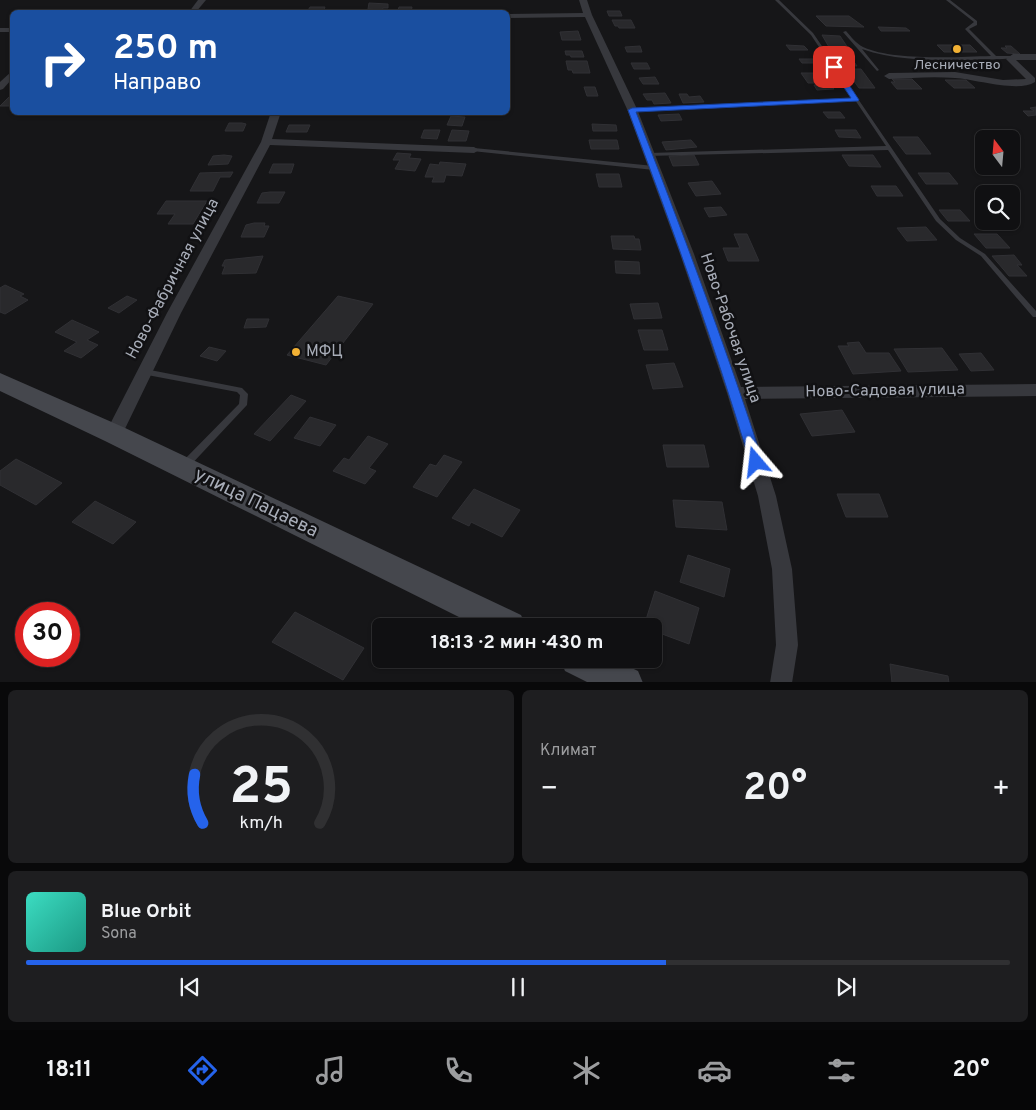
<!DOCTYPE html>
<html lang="ru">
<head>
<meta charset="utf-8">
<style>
	body { margin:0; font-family:Overpass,sans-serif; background:#1e1e20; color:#f1f3f6; height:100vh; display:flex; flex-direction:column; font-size:19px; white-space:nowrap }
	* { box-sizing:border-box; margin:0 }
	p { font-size:16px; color:#9c9d9f }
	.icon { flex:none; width:28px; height:28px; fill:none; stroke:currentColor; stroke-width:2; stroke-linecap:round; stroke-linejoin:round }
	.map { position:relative; height:682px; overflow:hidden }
	.details { display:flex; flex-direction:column; gap:8px; padding:8px; background:#09090a; flex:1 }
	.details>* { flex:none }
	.guide { position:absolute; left:10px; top:10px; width:500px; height:105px; border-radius:8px; box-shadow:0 1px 4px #0004,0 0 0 1px #303032; background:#1a4fa0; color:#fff; overflow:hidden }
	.needle { width:32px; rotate:344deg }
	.tools { position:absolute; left:975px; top:130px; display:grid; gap:10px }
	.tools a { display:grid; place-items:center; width:45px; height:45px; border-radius:8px; background:#101012; box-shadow:0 1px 4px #0004,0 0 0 1px #303032; font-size:25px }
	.speed { position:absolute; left:15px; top:602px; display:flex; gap:10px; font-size:25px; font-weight:700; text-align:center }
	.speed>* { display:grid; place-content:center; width:65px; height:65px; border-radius:50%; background:#101012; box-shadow:0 1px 4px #0004,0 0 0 1px #303032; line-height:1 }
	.speed .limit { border:8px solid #d22; background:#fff; color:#111 }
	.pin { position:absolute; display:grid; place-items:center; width:42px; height:42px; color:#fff; margin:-21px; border-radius:10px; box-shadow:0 2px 8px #0006 }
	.me { position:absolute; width:55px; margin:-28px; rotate:343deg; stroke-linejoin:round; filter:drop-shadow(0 0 4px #0008) }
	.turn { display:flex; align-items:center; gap:18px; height:105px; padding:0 20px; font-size:22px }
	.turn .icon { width:65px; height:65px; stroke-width:2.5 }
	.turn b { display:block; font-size:35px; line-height:42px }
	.big { font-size:38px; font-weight:700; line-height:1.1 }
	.details .widget { flex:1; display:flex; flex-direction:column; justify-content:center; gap:8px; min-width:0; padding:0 18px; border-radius:8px; background:#1e1e20 }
	.details .dial { align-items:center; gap:0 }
	.dial svg { height:130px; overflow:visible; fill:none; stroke:#303032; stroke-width:7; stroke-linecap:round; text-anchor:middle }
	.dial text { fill:#f1f3f6; stroke:none }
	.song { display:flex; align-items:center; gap:15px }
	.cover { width:60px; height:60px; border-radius:8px; background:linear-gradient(135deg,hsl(170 70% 55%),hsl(170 70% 35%)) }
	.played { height:5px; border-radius:2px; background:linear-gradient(90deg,#2563eb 65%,#303032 65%) }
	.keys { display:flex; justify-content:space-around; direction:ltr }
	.heat { display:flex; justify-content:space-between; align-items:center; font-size:28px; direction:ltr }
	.details .tiles { flex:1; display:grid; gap:8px; grid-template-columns:1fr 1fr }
	.widget:last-child { grid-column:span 2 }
	.trip { position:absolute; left:372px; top:618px; width:290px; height:50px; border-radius:8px; background:#101012; box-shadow:0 1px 4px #0004,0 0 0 1px #303032; font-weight:700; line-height:50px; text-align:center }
	.menu { display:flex; height:80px; justify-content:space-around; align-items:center; background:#060607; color:#9c9d9f }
	.menu .icon { width:35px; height:35px }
	.menu .selected { color:#2563eb }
	.menu b { font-size:22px; color:#f1f3f6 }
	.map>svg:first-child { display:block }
	.building { fill:#29292c; stroke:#303034 }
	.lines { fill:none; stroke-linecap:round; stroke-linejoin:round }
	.lane { fill:#37383d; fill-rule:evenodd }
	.street { fill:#37383d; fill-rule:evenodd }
	.secondary { fill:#45474d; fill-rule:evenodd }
	.route { fill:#2563eb; stroke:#184099 }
	.poi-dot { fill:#f2b134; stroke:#111113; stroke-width:2 }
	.labels { text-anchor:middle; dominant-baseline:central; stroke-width:5; stroke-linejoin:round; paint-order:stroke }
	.far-poi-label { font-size:14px; fill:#a8adb8; stroke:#111113 }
	.street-label { font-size:16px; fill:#a8adb8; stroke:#111113 }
	.poi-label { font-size:16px; fill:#a8adb8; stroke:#111113; text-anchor:start }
	.near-street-label { font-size:19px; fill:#a8adb8; stroke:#111113 }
</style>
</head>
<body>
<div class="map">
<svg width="1036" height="683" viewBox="0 0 1036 683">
	<rect width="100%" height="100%" fill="#161618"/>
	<g class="building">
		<path d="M 369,3 L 388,4 L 388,8 L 383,8 L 382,10 L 368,9 Z"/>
		<path d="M 310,7 L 325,7 L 323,12 L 330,12 L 307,12 Z"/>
		<path d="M 399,7 L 412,7 L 411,12 L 403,12 L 403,10 L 398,10 Z"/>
		<path d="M 607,11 L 620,11 L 622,16 L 609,16 Z"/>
		<path d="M 816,16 L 849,16 L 864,27 L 826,26 Z"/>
		<path d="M 612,20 L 631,20 L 635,28 L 619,28 L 618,26 L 615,26 Z"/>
		<path d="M 878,27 L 906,28 L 910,31 L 881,31 Z"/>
		<path d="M 578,31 L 581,40 L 562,40 L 560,32 Z"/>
		<path d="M 822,35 L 840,36 L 848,48 L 829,47 Z"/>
		<path d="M 786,45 L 804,46 L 808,50 L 790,50 Z"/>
		<path d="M 937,45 L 970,45 L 977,52 L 944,52 Z"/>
		<path d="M 640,46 L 642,52 L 627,52 L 625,47 Z"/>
		<path d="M 1005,46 L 1011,46 L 1020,54 L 1007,53 L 1001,48 L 1007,48 Z"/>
		<path d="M 565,51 L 582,51 L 584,57 L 571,57 L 570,55 L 566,55 Z"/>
		<path d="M 837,51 L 847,52 L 857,66 L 846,65 Z"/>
		<path d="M 799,59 L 814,59 L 816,63 L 802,63 Z"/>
		<path d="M 566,61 L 587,61 L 590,73 L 573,73 L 572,70 L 568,70 Z"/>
		<path d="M 631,63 L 647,63 L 650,69 L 634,69 Z"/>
		<path d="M 845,69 L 861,69 L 875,88 L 859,88 Z"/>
		<path d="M 801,73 L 830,73 L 834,79 L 828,79 L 830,82 L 822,82 L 824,83 L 808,83 Z"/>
		<path d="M 655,77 L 659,84 L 643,84 L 639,78 Z"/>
		<path d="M 892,79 L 912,79 L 922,89 L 897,89 L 891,82 L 895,82 Z"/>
		<path d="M 945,80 L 966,80 L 975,88 L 954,88 Z"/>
		<path d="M 814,85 L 830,85 L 834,89 L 817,90 Z"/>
		<path d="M 584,87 L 595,87 L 598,96 L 587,96 Z"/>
		<path d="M 665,93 L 671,103 L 654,104 L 652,100 L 647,100 L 643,94 Z"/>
		<path d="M 679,94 L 687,94 L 689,97 L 700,96 L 704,102 L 683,103 Z"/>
		<path d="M 9,97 L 12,97 L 12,106 L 0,106 Z"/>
		<path d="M 1036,107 L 1036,115 L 1028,116 L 1023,111 L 1034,111 L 1030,108 Z"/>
		<path d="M 823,112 L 840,112 L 845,118 L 828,118 Z"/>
		<path d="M 679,114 L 682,120 L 661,121 L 658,115 Z"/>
		<path d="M 451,116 L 465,117 L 462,126 L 447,125 Z"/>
		<path d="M 229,123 L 242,123 L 246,124 L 243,131 L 225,131 Z"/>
		<path d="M 592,124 L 616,125 L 617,131 L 593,131 Z"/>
		<path d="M 289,125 L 310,125 L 307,132 L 286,132 Z"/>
		<path d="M 424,130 L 440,130 L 437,139 L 421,138 Z"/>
		<path d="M 452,130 L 469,131 L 466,141 L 448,141 Z"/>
		<path d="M 835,130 L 856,130 L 861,138 L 839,137 Z"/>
		<path d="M 893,137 L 918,137 L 931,154 L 906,154 Z"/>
		<path d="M 589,140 L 617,140 L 619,149 L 591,149 Z"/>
		<path d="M 691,140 L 697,147 L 666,150 L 662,142 Z"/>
		<path d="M 397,153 L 411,154 L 409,158 L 421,159 L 415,171 L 395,169 L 400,160 L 393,160 Z"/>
		<path d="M 224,155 L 232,156 L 228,164 L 208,165 L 213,156 Z"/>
		<path d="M 694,155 L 699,165 L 673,166 L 669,156 Z"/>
		<path d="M 842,155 L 873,155 L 881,167 L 849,166 Z"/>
		<path d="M 440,162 L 466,164 L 462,176 L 446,175 L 444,182 L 432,182 L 434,177 L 425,177 L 430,164 L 439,165 Z"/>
		<path d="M 273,164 L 294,164 L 291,173 L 269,173 Z"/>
		<path d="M 233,172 L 230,177 L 220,177 L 213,191 L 190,191 L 200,173 Z"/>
		<path d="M 918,173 L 949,173 L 958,184 L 926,184 Z"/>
		<path d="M 596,174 L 619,174 L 622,187 L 599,187 Z"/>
		<path d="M 712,181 L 721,194 L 696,196 L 688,183 Z"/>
		<path d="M 871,186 L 896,186 L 903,196 L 877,196 Z"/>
		<path d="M 270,192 L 285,192 L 279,203 L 257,203 L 262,193 Z"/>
		<path d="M 166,201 L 207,201 L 193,224 L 168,224 L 175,214 L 157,214 Z"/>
		<path d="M 721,207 L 727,215 L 709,217 L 704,208 Z"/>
		<path d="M 939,210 L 960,210 L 970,221 L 948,221 Z"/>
		<path d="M 254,223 L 265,223 L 264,226 L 269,226 L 264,237 L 241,237 L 246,225 Z"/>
		<path d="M 926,227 L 937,240 L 907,241 L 897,228 Z"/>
		<path d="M 734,234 L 747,234 L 759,261 L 728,261 L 723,248 L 740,248 Z"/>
		<path d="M 974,234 L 997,234 L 1010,248 L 986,248 Z"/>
		<path d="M 611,236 L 634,236 L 635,239 L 639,239 L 641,250 L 613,249 Z"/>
		<path d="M 1014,255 L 1022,265 L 1017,265 L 1027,276 L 1009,276 L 992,256 Z"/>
		<path d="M 263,256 L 256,273 L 222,274 L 225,266 L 222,266 L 225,260 Z"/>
		<path d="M 615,261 L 639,262 L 640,274 L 616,273 Z"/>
		<path d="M 5,285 L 24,294 L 20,296 L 28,300 L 5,314 L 0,312 L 0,288 Z"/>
		<path d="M 127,296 L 137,300 L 119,313 L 108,308 Z"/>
		<path d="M 338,296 L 373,304 L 326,365 L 287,355 Z"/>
		<path d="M 658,303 L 662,318 L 634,319 L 630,304 Z"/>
		<path d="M 247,319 L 269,319 L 266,327 L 244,328 Z"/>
		<path d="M 72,320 L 99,332 L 87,340 L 98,345 L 81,358 L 64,351 L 77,342 L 55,332 Z"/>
		<path d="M 638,330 L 662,330 L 668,350 L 644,350 Z"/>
		<path d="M 859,342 L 866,353 L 889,353 L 901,371 L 853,374 L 838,346 L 849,346 L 847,343 Z"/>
		<path d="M 209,347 L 226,351 L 217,361 L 200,356 Z"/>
		<path d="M 942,348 L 958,370 L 908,372 L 894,349 Z"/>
		<path d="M 981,353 L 994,370 L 971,371 L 959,354 Z"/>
		<path d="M 674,363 L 683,387 L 653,389 L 646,365 Z"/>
		<path d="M 291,395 L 306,401 L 270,441 L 254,434 Z"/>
		<path d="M 842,410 L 855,432 L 812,436 L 800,414 Z"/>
		<path d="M 310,417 L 336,425 L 320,446 L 294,438 Z"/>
		<path d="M 368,436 L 388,444 L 369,468 L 376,471 L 365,484 L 333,471 L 344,458 L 349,460 Z"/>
		<path d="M 663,445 L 704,445 L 709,467 L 667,467 Z"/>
		<path d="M 444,455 L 462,462 L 437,497 L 413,487 L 430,464 L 436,466 Z"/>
		<path d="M 16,459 L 62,483 L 36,505 L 0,485 L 0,471 Z"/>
		<path d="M 474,489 L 520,510 L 502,537 L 471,522 L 469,526 L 452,518 Z"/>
		<path d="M 837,494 L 879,494 L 888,517 L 846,517 Z"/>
		<path d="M 673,500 L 722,502 L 727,530 L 676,527 Z"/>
		<path d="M 95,501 L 136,522 L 113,544 L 72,522 Z"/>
		<path d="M 688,555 L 730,569 L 724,597 L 680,582 Z"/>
		<path d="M 655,591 L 699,608 L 689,644 L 654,631 L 654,626 L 644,626 Z"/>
		<path d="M 295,612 L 364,648 L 343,680 L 272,642 Z"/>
		<path d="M 890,664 L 948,676 L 949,683 L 892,683 Z"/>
	</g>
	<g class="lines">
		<g class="lane">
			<path d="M 775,0 L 779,0 L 813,33 L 940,219 L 960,238 L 985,254 L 1036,311 L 1036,317 L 1033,317 L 981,256 L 956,240 L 936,221 L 888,150 L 647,156 L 647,154 L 649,153 L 886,146 L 855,100 L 630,111 L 630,110 L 632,109 L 853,98 L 811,35 Z"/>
			<path d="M 946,0 L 950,0 L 977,21 L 977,25 L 969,29 L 996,56 L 1015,56 L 1015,58 C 999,60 983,59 967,60 C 932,60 896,61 862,49 L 879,70 L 877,71 L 843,32 L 846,31 C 851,37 857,44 863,47 C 893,61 958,57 991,56 L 965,29 L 974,22 Z"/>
			<path d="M 474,148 L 654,166 L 657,168 L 654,170 L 472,151 L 471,150 Z"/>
			<path d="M 145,369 L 242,388 L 248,394 L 247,405 L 187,469 L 184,470 L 181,469 L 180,466 L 181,463 L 239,404 L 240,395 L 237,392 L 142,374 L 141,372 Z"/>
		</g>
		<g class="street">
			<path d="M 198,0 L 206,0 L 196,12 L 189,12 Z"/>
			<path d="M 579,0 L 587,0 L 592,15 L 637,109 L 694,254 L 741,387 L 1036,384 L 1036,396 L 745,399 L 776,496 L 792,569 L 798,645 L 792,683 L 770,683 L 776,645 L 772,569 L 758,496 L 727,393 L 680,254 L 627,109 L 585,17 L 508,18 L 508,14 L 583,13 Z"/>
			<rect x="0" y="28" width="12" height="4"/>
			<path d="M 1013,54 L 1036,54 L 1036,60 L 1016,60 L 1035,78 L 1035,82 C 1018,93 975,79 955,78 C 933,76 911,78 889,79 L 884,76 L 889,73 L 955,72 L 1003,80 L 1026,79 L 1006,59 Z"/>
			<path d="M 12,71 L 12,79 L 3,89 L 0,90 L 0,82 Z"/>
			<path d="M 271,112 L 281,112 L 272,139 L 474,147 L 479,150 L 474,153 L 270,145 L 181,313 L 120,439 L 114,441 L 108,439 L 105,434 L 167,313 L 261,142 Z"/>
		</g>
		<g class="secondary">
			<path d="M 0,373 L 123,427 L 521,615 L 526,626 L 477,626 L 105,441 L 0,391 Z"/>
			<path d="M 560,659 L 613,659 L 638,671 L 643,683 L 589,683 L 565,671 Z"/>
		</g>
	</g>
	<path class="route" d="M 831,65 L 836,65 L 859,100 L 858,101 L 636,112 C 681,228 725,344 763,462 L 761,466 L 756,467 L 752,466 L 750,462 C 714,343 672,227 628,110 L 632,108 L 851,98 L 830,67 Z"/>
	<g class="poi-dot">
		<circle cx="957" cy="49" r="5"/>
		<circle cx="296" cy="352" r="5"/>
	</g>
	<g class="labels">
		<g class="far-poi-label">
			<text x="957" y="65">Лесничество</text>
		</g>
		<g class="street-label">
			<text transform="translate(173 279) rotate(-62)">Ново-Фабричная улица</text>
			<text transform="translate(730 328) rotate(71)">Ново-Рабочая улица</text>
			<text transform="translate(885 391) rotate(-1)">Ново-Садовая улица</text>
		</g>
		<g class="poi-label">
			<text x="306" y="352">МФЦ</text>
		</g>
		<g class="near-street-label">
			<text transform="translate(256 503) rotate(26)">улица Пацаева</text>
		</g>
	</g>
</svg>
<div class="tools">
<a><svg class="needle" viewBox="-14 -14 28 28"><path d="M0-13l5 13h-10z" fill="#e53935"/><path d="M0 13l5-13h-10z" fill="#9c9d9f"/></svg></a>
<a><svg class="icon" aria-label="search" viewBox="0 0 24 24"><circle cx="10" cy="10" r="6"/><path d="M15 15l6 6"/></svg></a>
</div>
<div class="speed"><div class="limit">30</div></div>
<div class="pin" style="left:834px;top:67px;background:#d93025"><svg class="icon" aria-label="arrive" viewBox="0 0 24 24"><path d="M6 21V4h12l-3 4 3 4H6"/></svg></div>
<svg class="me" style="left:756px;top:462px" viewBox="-20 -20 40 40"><path d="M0-17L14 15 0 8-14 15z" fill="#2563eb" stroke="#fff" stroke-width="4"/></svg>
<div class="trip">18:13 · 2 мин · 430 m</div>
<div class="guide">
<div class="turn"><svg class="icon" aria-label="right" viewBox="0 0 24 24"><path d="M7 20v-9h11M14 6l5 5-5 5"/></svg><div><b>250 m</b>Направо</div></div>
</div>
</div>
<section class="details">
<div class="tiles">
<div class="widget dial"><svg viewBox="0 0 100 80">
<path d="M14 69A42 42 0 1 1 86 69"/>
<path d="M14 69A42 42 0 0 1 9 39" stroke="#2563eb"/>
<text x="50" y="56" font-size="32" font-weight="700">25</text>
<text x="50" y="72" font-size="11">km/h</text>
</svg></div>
<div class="widget"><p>Климат</p>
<div class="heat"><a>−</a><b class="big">20°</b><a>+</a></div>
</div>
<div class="widget">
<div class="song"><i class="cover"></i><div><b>Blue Orbit</b><p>Sona</p></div></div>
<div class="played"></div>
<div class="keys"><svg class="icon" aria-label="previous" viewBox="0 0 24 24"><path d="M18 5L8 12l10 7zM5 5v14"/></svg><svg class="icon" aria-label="pause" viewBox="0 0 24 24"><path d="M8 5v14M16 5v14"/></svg><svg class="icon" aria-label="next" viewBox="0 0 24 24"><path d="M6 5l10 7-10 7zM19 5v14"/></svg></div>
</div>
</div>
</section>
<nav class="menu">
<b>18:11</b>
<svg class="icon selected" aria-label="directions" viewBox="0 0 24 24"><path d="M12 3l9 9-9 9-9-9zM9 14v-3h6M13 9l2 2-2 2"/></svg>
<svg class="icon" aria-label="music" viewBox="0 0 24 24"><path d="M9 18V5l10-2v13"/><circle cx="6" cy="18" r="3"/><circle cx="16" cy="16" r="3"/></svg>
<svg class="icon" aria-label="phone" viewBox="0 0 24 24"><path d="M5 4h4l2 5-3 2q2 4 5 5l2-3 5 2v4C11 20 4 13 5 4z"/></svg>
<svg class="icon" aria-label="climate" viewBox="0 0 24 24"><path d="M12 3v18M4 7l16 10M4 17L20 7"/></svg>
<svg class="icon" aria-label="car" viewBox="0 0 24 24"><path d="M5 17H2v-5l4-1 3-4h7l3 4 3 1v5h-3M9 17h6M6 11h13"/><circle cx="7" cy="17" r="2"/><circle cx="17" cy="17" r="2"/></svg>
<svg class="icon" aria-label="filters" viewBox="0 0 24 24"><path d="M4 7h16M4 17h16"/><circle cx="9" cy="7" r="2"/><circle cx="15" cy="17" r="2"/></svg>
<b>20°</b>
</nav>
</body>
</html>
